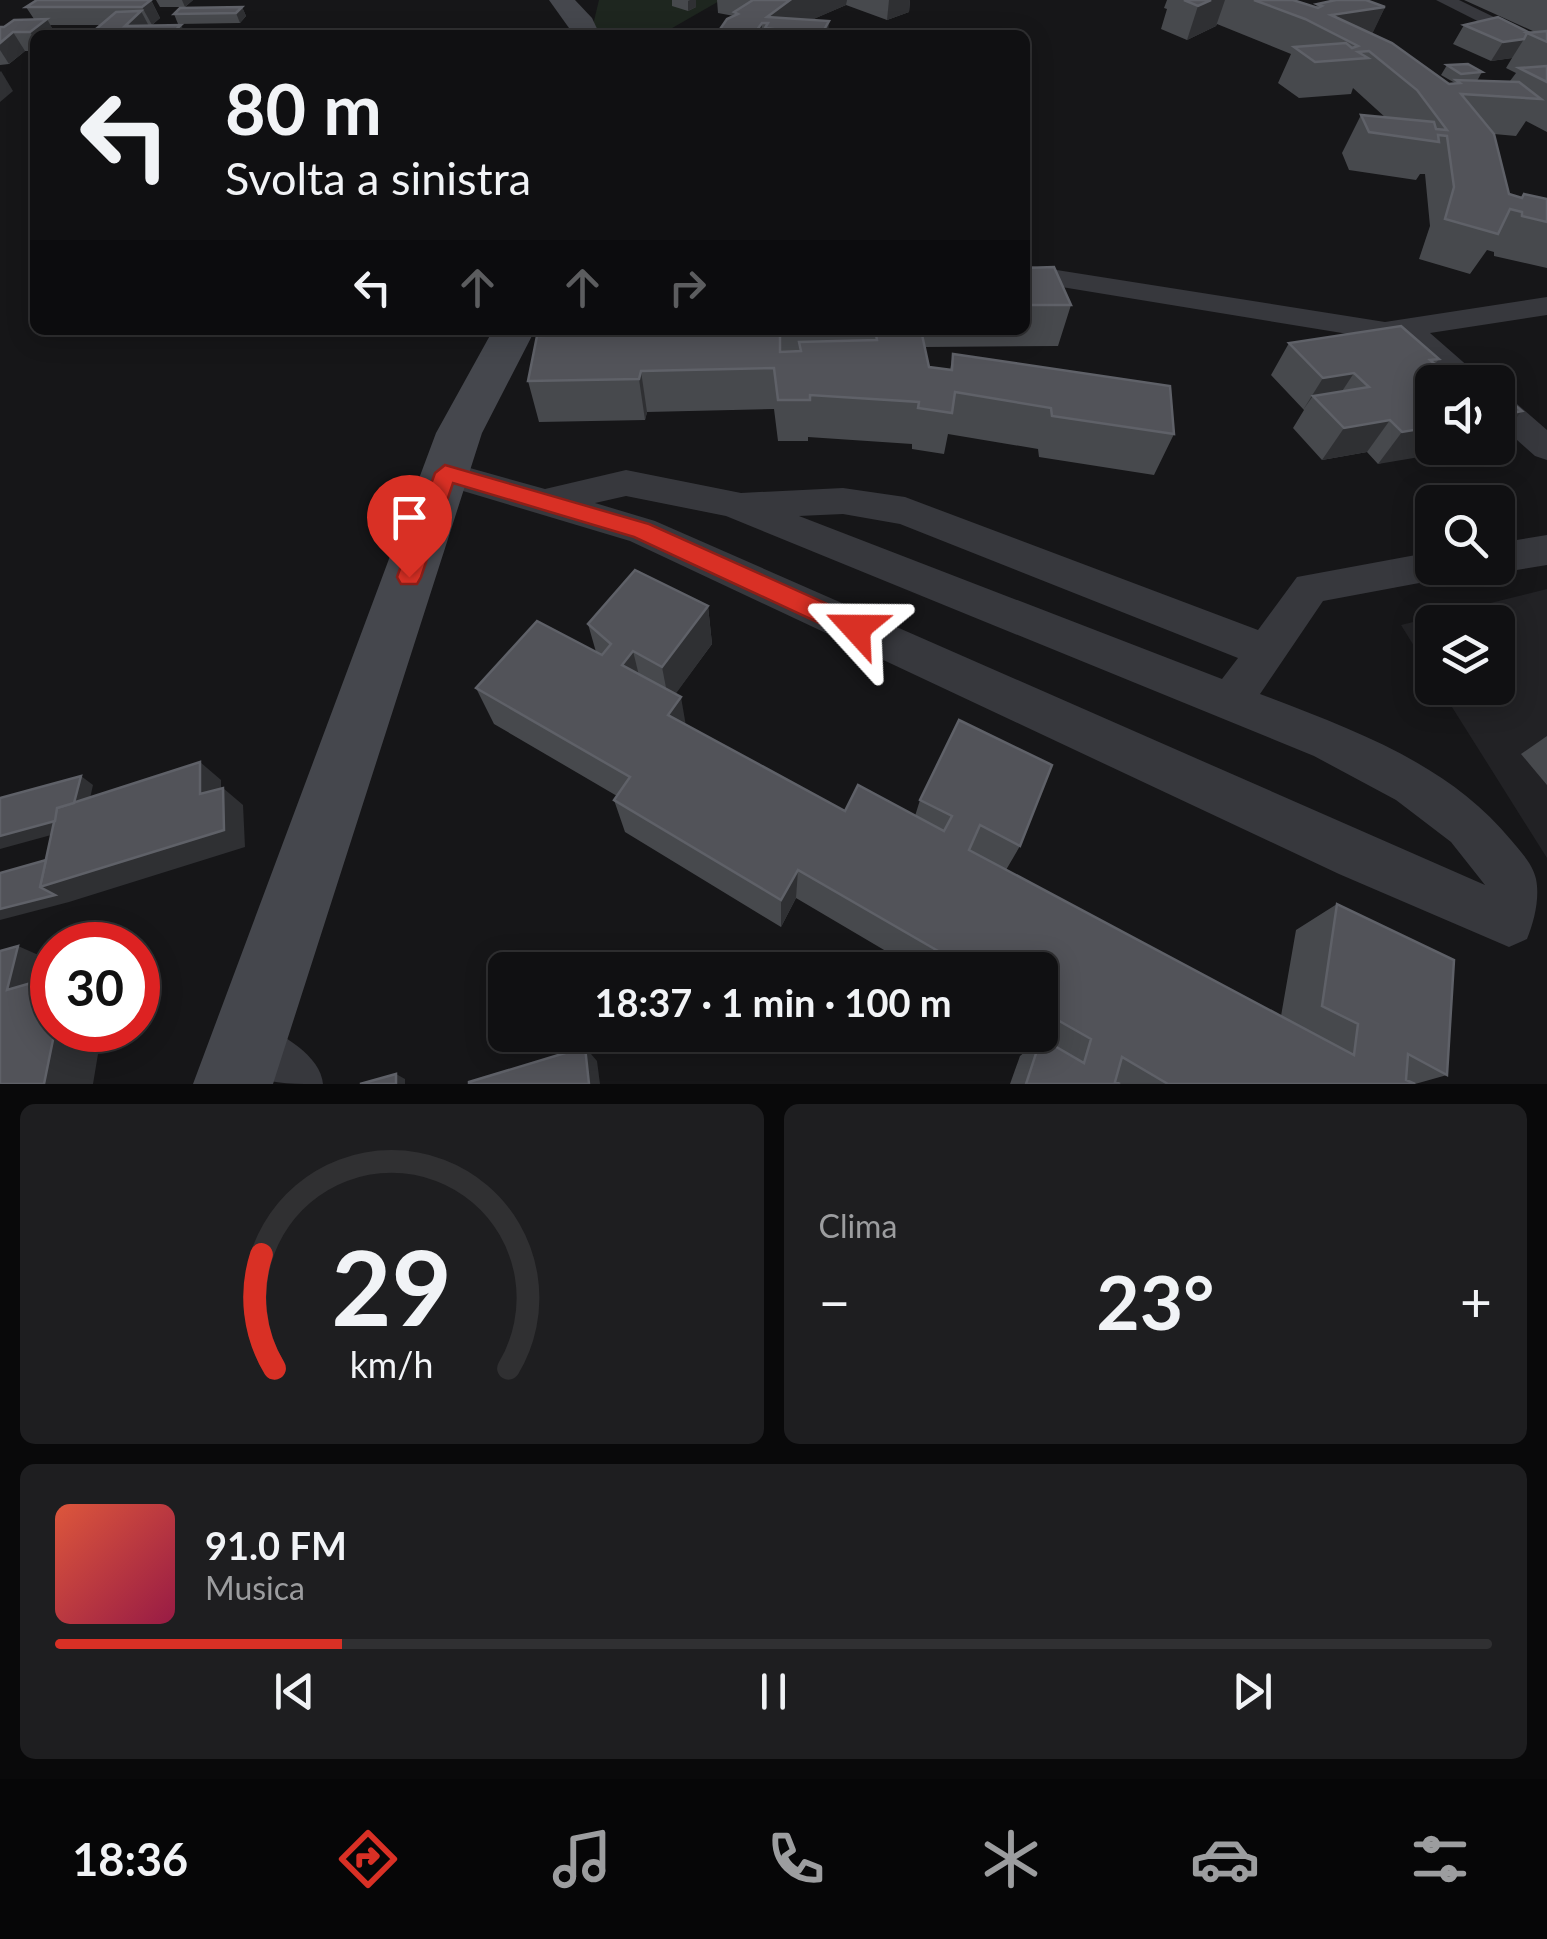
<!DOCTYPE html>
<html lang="it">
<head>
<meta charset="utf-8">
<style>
	body { margin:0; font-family:Lato,sans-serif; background:#1e1e20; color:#f1f3f6; height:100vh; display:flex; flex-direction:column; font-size:38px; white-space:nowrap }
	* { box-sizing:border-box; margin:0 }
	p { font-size:32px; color:#9c9d9f }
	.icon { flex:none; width:55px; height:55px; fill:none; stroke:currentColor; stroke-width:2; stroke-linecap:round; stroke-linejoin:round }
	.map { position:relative; height:1084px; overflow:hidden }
	.panel { display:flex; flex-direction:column; gap:20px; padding:20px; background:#09090a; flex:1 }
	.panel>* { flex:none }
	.banner { position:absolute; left:30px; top:30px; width:1000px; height:305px; border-radius:15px; box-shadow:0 5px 25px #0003,0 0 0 2px #303032; background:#101012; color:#f1f3f6; overflow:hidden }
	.controls { position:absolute; left:1415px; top:365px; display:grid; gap:20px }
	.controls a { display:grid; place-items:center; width:100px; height:100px; border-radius:15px; background:#101012; box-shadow:0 5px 25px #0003,0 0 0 2px #303032; font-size:50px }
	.speed { position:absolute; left:30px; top:922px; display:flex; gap:20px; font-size:50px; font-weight:700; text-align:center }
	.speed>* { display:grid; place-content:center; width:130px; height:130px; border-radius:50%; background:#101012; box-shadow:0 5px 25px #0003,0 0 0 2px #303032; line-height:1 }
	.speed .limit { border:15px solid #d22; background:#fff; color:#111 }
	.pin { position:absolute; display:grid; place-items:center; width:85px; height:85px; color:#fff; margin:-102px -42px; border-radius:50% 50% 50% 0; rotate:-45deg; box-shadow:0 0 10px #0007 }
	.pin .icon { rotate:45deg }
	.me { position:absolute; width:110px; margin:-55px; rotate:294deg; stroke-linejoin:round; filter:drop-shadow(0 0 8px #0008) }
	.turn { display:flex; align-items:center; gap:35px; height:210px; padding:0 30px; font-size:45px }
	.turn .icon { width:130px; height:130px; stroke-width:2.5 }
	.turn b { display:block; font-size:70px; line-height:85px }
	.lanes { display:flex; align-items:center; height:95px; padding:0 30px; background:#0003; justify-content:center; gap:50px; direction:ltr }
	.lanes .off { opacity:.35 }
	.big { font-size:75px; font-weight:700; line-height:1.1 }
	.panel .widget { flex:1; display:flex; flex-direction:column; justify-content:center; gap:15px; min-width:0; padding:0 35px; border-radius:15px; background:#1e1e20 }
	.panel .dial { align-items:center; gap:0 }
	.dial svg { height:260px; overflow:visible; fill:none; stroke:#303032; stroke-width:7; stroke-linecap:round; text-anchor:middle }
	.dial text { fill:#f1f3f6; stroke:none }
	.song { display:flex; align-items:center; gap:30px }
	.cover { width:120px; height:120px; border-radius:15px; background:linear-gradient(135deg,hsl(10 70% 55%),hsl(340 70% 35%)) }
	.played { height:10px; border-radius:5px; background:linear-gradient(90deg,#d93025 20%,#303032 20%) }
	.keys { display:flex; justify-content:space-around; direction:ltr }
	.heat { display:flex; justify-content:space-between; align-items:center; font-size:55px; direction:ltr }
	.panel .tiles { flex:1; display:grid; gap:20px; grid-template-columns:1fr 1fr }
	.widget:last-child { grid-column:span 2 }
	.trip { position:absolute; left:488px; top:952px; width:570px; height:100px; border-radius:15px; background:#101012; box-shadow:0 5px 25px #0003,0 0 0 2px #303032; font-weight:700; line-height:100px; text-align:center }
	.menu { display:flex; height:160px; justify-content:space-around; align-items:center; background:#060607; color:#9c9d9f }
	.menu .icon { width:70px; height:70px }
	.menu .current { color:#d93025 }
	.menu b { font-size:45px; color:#f1f3f6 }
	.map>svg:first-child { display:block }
	.built { fill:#222225 }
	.green { fill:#1e261f }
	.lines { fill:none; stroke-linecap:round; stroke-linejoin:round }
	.street { fill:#37383d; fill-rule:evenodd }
	.secondary { fill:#45474d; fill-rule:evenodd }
	.wall { fill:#47494d }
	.shaded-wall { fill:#2f3033 }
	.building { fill:#525359; stroke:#5f6168; stroke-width:2.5 }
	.route { fill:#d93025; stroke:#8d1f18; stroke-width:2.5 }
</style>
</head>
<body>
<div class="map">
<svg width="1547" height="1084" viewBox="0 0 1547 1084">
	<rect width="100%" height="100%" fill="#161618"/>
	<path class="built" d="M 1547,589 L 1547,858 L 1440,688 L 1498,688 L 1498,622 L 1432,622 L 1432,675 L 1401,625 Z"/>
	<path class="green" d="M 599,0 L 721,0 L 660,35 L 597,35 L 593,25 Z"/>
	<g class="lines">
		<g class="street">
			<path d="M 1436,0 L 1459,0 L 1547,43 L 1547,56 Z"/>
			<path d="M 1025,265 L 1385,322 L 1547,297 L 1547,315 L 1430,333 L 1486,382 L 1451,382 L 1399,338 L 1385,340 L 1025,281 Z"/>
			<path d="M 1498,395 L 1510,398 L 1547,430 L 1547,460 L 1535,456 L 1498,423 Z"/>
			<path d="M 445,461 L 545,489 L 626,470 L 741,493 L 843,488 L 905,497 L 1258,630 L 1297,577 L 1432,552 L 1432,568 L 1451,568 L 1446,578 L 1323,601 L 1260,694 C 1351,729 1448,763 1511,840 C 1520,851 1533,864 1536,879 C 1540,898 1534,922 1527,939 L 1509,947 L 1339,874 L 630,541 L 433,482 L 428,473 L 433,464 ZM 626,496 L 726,516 L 1314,756 L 1396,800 L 1451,842 L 1485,885 L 655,521 L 595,503 ZM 843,514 L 900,524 L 1238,658 L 1222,679 L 799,516 Z"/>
			<path d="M 1547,535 L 1547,565 L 1498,573 L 1484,568 L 1498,568 L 1498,543 Z"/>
			<path d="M 246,1018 C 274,1030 320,1052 323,1084 C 278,1084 239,1084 218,1046 L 226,1026 Z"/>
		</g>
		<g class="secondary">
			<path d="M 549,0 L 575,0 L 592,18 L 600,35 L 574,35 Z"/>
			<path d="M 493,330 L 535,330 L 482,433 L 273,1084 L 193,1084 L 436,433 Z"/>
		</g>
	</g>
	<g class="wall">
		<path d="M 1,0 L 151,0 L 160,18 L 152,25 L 50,25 L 56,35 L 35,35 L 35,51 L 25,51 L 9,64 L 0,65 L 0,27 L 34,19 L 26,7 L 36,0 Z"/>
		<path d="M 156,0 L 193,0 L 185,7 L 160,7 Z"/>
		<path d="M 672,0 L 696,0 L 696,7 L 688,11 L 672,6 Z"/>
		<path d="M 717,0 L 910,0 L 909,12 L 887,20 L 846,5 L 811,20 L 828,35 L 716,35 L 734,16 L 718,13 Z"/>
		<path d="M 1167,0 L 1293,0 L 1316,7 L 1317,4 L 1385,7 L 1372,33 L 1449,84 L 1455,83 L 1441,75 L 1447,65 L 1482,72 L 1477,81 L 1510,81 L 1516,73 L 1506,68 L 1512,58 L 1491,61 L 1453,44 L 1464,25 L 1535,32 L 1464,0 L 1547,0 L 1547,132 L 1526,121 L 1516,136 L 1494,134 L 1509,194 L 1521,197 L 1524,194 L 1547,199 L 1547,268 L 1494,256 L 1494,252 L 1487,250 L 1470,274 L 1419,259 L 1430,226 L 1425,174 L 1420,174 L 1416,180 L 1349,170 L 1342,153 L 1361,115 L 1386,118 L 1353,88 L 1351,94 L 1299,98 L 1278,83 L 1291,54 L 1217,24 L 1216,26 L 1187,40 L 1161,29 L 1167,9 L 1164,8 Z"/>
		<path d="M 242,7 L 246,16 L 240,23 L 178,24 L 174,14 Z"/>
		<path d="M 1025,268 L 1071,305 L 1058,346 L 925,347 L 929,367 L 950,370 L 953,354 L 1174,434 L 1154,475 L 1039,457 L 1038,449 L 948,434 L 944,454 L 912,449 L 912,444 L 808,437 L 808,441 L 778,441 L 774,409 L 647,412 L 645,420 L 539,422 L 528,381 L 775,330 L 1025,330 Z"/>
		<path d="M 1289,343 L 1439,359 L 1435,364 L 1432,448 L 1378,464 L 1367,452 L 1322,460 L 1293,428 L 1304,410 L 1271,375 Z"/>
		<path d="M 708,606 L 712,644 L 675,694 L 685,725 L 845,811 L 915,816 L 920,800 L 959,720 L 1020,846 L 1006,870 L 1281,1016 L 1296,930 L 1337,904 L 1447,1075 L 1415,1084 L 1010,1084 L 1020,1056 L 1038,1041 L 1028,1035 L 1040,1035 L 1040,970 L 918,970 L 796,898 L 781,927 L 625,832 L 614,800 L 617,796 L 494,724 L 476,688 L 596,652 L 588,624 Z"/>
		<path d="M 1547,736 L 1547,785 L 1521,754 Z"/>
	</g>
	<g class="shaded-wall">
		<path d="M 151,0 L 160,18 L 152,25 L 142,7 Z"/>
		<path d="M 182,0 L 193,0 L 185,7 Z"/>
		<path d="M 690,0 L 696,0 L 696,7 L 688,11 L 688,1 Z"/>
		<path d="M 790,0 L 847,0 L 846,5 L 800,25 L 767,17 Z"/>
		<path d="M 889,0 L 910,0 L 909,12 L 887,20 Z"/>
		<path d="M 1211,0 L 1225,0 L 1216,26 L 1187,40 L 1198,6 Z"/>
		<path d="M 242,7 L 246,16 L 240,23 L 236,13 Z"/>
		<path d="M 1385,7 L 1369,41 L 1331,15 Z"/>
		<path d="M 141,11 L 151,30 L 125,26 Z"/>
		<path d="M 47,19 L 56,35 L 35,35 L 35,40 L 30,32 Z"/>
		<path d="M 829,21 L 828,35 L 821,35 Z"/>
		<path d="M 762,23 L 762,35 L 753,35 Z"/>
		<path d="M 181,25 L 186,35 L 170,35 Z"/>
		<path d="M 13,32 L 25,51 L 9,64 L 0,50 L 0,43 Z"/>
		<path d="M 1524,39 L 1512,58 L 1491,61 L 1503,42 Z"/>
		<path d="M 1,71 L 13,91 L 0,102 L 0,72 Z"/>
		<path d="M 641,371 L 647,412 L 645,420 L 639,379 Z"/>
		<path d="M 1354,373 L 1333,405 L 1313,396 L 1303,410 L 1323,378 Z"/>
		<path d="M 1522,411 L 1498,440 L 1498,416 Z"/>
		<path d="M 1390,420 L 1367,452 L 1322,460 L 1344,428 Z"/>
		<path d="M 1432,427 L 1432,448 L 1473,448 L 1378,464 L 1402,432 Z"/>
		<path d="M 708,606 L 712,644 L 669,703 L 662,667 Z"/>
		<path d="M 633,651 L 642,688 L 622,665 Z"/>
		<path d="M 681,697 L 687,732 L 668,715 Z"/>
		<path d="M 200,762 L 221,780 L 221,811 L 200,794 Z"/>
		<path d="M 81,776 L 93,785 L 84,826 L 0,849 L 0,836 Z"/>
		<path d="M 223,788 L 243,805 L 245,847 L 69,902 L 0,920 L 0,909 Z"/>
		<path d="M 798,870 L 796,898 L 781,927 L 781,900 Z"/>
		<path d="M 18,946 L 52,961 L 52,1007 L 7,990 Z"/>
		<path d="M 55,1030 L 102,1030 L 93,1084 L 44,1084 Z"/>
		<path d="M 585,1047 L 597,1061 L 600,1084 L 589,1084 Z"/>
		<path d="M 396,1074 L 405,1079 L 405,1084 L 396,1084 Z"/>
	</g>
	<g class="building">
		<path d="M 37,0 L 151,0 L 142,7 L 26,7 Z"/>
		<path d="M 753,0 L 790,0 L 767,17 L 829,21 L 821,35 L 765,28 L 768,23 L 762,23 L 753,35 L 716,35 L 727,19 L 738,14 L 734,12 Z"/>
		<path d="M 1184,0 L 1211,0 L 1198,6 Z"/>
		<path d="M 1254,0 L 1293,0 L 1318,8 L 1322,6 L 1317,4 L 1336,0 L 1366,0 L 1385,7 L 1331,15 L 1392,43 L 1449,84 L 1460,83 L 1456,80 L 1519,82 L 1541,99 L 1461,94 L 1494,134 L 1509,194 L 1522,198 L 1524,194 L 1547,199 L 1547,222 L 1522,216 L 1522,212 L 1510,209 L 1498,234 L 1445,219 L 1454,187 L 1447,136 L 1438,135 L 1439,142 L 1369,132 L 1361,115 L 1434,122 L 1436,129 L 1447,130 L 1417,90 L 1369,51 L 1358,52 L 1368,58 L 1315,62 L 1294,47 L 1346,43 L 1352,48 L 1358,46 L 1305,19 Z"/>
		<path d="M 242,7 L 236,13 L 174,14 L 180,8 Z"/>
		<path d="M 141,11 L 125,26 L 181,25 L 170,35 L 89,35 L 116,12 Z"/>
		<path d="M 1498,17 L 1530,33 L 1527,33 L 1524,39 L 1503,42 L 1464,25 Z"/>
		<path d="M 47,19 L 30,32 L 13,32 L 0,43 L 0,27 L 4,27 L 14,20 Z"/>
		<path d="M 1547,31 L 1547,42 L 1527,33 Z"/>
		<path d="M 1468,64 L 1482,72 L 1461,74 L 1447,65 Z"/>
		<path d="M 1547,66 L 1547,82 L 1519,68 Z"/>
		<path d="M 1054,267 L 1071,305 L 1025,305 L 1025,268 Z"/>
		<path d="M 1401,326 L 1439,359 L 1430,360 L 1446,374 L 1472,369 L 1488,382 L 1432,382 L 1432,427 L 1402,432 L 1390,420 L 1344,428 L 1313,396 L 1369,387 L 1354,373 L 1323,378 L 1289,343 Z"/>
		<path d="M 875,330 L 921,330 L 929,367 L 952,370 L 953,354 L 1170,386 L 1174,434 L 1052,416 L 1051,408 L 955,392 L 952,413 L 918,408 L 919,402 L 810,395 L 810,400 L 778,400 L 774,368 L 641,371 L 639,379 L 528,381 L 537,336 L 780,331 L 780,352 L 801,351 L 799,342 L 877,340 Z"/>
		<path d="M 1498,391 L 1522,411 L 1498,416 Z"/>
		<path d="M 635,570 L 708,606 L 662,667 L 633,651 L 622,665 L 681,697 L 668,715 L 845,811 L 858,785 L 944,831 L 952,816 L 920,800 L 959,720 L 1052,765 L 1020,846 L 980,825 L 969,850 L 1354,1055 L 1358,1024 L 1322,1006 L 1337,904 L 1454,960 L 1447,1075 L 1408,1054 L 1406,1080 L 1415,1084 L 1168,1084 L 1122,1057 L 1115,1082 L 1120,1084 L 1026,1084 L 1041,1038 L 1084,1063 L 1091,1039 L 1040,1010 L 1040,970 L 971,970 L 798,870 L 781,900 L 614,800 L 630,777 L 476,688 L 537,621 L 602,655 L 611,644 L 588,624 Z"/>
		<path d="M 200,762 L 200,794 L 223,788 L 224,830 L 40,887 L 57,808 Z"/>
		<path d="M 81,776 L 74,803 L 57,808 L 55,821 L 0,836 L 0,798 Z"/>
		<path d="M 46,860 L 40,887 L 55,895 L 0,909 L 0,873 Z"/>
		<path d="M 18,946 L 7,990 L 52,977 L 52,1030 L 55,1030 L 44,1084 L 0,1084 L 0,951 Z"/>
		<path d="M 585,1047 L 589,1084 L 469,1084 L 469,1082 Z"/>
		<path d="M 396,1074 L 396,1084 L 360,1084 Z"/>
	</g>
	<path class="route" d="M 445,465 L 649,524 L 865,621 L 868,628 L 865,636 L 847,636 L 634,537 L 453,483 L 421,577 L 417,584 L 401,584 L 397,577 L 435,473 Z"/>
</svg>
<div class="controls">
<a><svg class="icon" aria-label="sound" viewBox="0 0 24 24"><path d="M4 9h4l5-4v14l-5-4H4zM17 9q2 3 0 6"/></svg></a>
<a><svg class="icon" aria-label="search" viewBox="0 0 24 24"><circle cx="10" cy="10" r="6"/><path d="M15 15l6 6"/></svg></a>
<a><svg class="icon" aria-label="layers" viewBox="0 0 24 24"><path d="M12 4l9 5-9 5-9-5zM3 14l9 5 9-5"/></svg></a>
</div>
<div class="speed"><div class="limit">30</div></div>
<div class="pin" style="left:409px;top:577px;background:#d93025"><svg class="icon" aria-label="arrive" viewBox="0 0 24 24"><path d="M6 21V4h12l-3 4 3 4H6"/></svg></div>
<svg class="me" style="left:856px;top:628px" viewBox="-20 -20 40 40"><path d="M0-17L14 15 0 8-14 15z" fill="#d93025" stroke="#fff" stroke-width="4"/></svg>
<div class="trip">18:37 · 1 min · 100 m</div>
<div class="banner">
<div class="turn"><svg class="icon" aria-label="left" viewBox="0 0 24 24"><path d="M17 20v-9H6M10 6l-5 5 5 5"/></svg><div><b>80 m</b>Svolta a sinistra</div></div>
<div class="lanes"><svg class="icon" aria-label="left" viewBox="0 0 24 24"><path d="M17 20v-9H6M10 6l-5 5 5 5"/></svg><svg class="icon off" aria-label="ahead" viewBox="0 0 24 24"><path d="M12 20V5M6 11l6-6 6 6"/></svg><svg class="icon off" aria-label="ahead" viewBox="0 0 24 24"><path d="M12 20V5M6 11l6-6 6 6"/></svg><svg class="icon off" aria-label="right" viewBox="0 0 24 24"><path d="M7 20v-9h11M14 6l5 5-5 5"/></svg></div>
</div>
</div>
<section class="panel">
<div class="tiles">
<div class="widget dial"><svg viewBox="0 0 100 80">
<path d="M14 69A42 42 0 1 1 86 69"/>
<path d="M14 69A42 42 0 0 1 10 34" stroke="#d93025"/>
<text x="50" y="56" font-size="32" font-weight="700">29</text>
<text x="50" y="72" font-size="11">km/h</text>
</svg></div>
<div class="widget"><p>Clima</p>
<div class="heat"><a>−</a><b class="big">23°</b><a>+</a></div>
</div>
<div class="widget">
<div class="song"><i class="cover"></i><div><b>91.0 FM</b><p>Musica</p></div></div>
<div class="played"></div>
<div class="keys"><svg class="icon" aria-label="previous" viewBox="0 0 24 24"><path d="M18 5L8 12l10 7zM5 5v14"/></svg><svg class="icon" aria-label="pause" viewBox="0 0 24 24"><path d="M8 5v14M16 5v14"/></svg><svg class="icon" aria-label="next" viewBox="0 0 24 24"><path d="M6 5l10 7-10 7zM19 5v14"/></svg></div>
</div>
</div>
</section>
<nav class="menu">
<b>18:36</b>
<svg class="icon current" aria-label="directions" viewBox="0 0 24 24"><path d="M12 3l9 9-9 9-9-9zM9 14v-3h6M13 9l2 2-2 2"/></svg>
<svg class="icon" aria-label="music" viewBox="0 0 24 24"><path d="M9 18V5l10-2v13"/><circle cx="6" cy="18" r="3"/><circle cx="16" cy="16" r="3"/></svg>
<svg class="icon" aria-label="phone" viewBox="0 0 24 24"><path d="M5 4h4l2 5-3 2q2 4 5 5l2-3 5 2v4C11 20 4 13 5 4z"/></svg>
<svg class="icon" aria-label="climate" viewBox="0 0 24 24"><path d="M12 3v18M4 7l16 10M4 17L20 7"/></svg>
<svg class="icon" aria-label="car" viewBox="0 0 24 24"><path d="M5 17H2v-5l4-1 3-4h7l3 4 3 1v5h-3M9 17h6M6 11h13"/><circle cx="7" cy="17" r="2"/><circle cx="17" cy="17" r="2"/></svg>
<svg class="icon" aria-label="filters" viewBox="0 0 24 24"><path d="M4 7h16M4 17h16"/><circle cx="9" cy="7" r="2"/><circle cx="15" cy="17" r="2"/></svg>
</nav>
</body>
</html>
